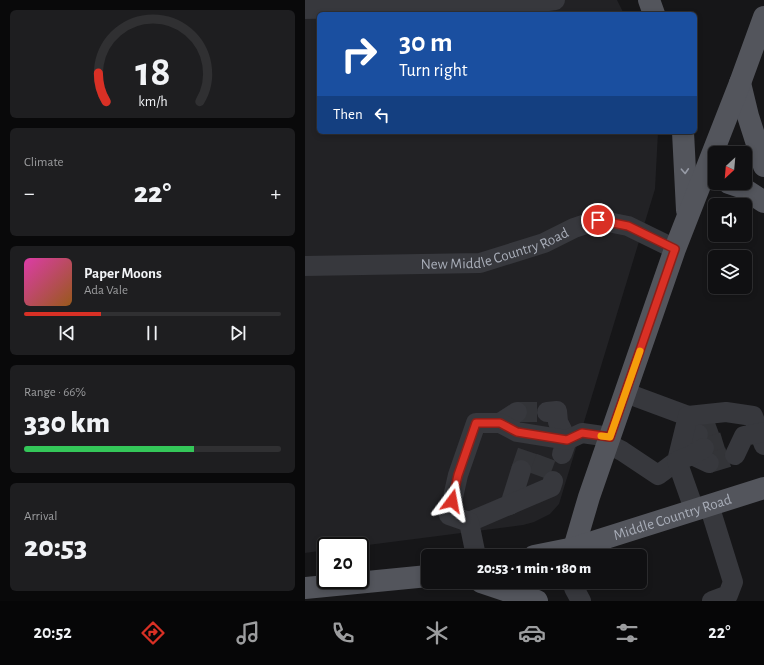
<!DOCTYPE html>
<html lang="en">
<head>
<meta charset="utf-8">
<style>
	body { margin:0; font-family:"Alegreya Sans",sans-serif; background:#1e1e20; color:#f1f3f6; height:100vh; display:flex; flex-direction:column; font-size:15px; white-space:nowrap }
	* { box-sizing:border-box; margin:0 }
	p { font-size:13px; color:#9c9d9f }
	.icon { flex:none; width:22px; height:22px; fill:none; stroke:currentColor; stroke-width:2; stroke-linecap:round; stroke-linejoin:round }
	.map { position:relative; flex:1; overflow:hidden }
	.drawer { display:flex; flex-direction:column; gap:10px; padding:10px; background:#09090a; width:305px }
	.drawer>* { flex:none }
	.top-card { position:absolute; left:12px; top:12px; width:380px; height:122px; border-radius:6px; box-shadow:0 2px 6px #0003,0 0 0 1px #303032; background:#1a4fa0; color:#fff; overflow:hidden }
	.needle { width:26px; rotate:206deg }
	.buttons { position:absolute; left:403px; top:146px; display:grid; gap:8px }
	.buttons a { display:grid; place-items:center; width:44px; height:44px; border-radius:6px; background:#101012; box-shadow:0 2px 6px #0003,0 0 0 1px #303032; font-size:20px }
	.speed { position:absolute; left:12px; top:537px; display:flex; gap:8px; font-size:20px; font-weight:700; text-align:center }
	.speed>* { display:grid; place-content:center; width:52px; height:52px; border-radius:50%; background:#101012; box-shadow:0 2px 6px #0003,0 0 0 1px #303032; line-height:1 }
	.speed .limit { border:2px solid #111; border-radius:6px; background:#fff; color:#111 }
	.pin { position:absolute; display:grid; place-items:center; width:34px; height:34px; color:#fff; margin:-17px; border:2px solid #fff; border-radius:50%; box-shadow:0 1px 4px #0007 }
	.me { position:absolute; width:44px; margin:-22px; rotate:13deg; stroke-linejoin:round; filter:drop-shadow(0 0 3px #0008) }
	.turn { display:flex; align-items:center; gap:14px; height:84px; padding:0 16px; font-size:18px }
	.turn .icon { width:52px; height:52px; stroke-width:2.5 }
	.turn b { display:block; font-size:28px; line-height:34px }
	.then { display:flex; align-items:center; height:38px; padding:0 16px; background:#0003; gap:8px; font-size:15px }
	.big { font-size:30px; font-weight:800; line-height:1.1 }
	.drawer .card { flex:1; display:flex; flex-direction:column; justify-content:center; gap:6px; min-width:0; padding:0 14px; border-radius:6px; background:#1e1e20 }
	.drawer .dial { align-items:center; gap:0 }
	.dial svg { height:104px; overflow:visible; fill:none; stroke:#303032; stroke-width:7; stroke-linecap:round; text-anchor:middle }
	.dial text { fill:#f1f3f6; stroke:none }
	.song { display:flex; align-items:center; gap:12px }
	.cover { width:48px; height:48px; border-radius:6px; background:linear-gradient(135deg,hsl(320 70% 55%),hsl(30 70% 35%)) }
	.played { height:4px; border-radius:2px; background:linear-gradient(90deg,#d93025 30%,#303032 30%) }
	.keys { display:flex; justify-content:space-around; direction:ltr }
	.heat { display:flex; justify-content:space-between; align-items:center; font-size:22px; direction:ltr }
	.charge { height:6px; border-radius:3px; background:linear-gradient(90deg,#34c759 66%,#303032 0) }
	.trip { position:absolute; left:116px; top:549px; width:226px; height:40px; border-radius:6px; background:#101012; box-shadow:0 2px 6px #0003,0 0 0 1px #303032; font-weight:800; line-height:40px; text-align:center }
	.tab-bar { display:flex; height:64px; justify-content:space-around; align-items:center; background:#060607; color:#9c9d9f }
	.tab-bar .icon { width:28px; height:28px }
	.tab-bar .current { color:#d93025 }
	.tab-bar b { font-size:18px; color:#f1f3f6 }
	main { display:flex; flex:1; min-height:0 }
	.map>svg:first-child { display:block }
	.built { fill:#222225 }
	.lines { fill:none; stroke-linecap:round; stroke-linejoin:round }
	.minor-tunnel { stroke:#333438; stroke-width:20; stroke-dasharray:20 10; stroke-linecap:butt }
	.minor { stroke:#37383d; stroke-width:20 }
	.major { stroke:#53555c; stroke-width:22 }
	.oneway { stroke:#979ba6 }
	.route-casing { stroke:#8d1f18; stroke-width:10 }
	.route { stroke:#d93025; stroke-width:7 }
	.slow { stroke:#f59e0b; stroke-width:7 }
	.labels { text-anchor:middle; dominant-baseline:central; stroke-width:4; stroke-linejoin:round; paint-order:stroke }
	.street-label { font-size:15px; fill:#a8adb8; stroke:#111113 }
</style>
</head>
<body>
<main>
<section class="drawer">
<div class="card dial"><svg viewBox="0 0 100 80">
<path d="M14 69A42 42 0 1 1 86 69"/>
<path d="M14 69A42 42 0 0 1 8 47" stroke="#d93025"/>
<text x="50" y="56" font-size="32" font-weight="700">18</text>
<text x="50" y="72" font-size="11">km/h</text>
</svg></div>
<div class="card"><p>Climate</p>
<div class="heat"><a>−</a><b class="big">22°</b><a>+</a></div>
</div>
<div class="card">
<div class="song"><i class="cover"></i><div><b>Paper Moons</b><p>Ada Vale</p></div></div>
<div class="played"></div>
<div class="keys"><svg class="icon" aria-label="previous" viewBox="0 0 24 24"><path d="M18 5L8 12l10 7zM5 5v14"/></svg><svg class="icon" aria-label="pause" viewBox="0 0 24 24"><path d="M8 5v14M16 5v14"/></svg><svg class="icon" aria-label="next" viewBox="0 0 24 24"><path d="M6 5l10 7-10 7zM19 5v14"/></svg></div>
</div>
<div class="card"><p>Range · 66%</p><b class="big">330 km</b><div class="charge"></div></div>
<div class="card"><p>Arrival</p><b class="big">20:53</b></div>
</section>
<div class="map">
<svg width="459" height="601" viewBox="0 0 459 601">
	<rect width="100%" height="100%" fill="#161618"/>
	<path class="built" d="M 0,0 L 312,0 L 319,14 L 14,14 L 14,132 L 353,132 L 350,189 L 254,504 L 245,514 L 229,522 L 218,525 L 55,546 L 21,546 L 21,550 L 0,553 Z"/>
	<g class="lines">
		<g class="minor-tunnel">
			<path d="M 212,412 L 242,412"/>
			<path d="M 393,434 L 420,424"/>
			<path d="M 399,448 L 425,440"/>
			<path d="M 404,463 L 430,455"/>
			<path d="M 216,470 L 228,435"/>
			<path d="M 234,476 L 244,449"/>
		</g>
		<g class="minor">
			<path d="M 0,9 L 229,3 L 250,0"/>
			<path id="s1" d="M 0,266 L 175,263 L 239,243 L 269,228 L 293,220 L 323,226 L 370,249"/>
			<path d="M 321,393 L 383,416"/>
			<path d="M 242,412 L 252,411 L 253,422 L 262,440 L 257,454"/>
			<path d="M 195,423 L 212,412"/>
			<path d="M 393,434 L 387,455 L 404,463"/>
			<path d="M 303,444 L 317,451 L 353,475 L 372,461 L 383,416 L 421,412 L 448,416 L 459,445"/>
			<path d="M 430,455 L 439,436 L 459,432"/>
			<path d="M 205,505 L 216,470"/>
			<path d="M 404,505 L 428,582 L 423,595 L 407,601"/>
			<path d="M 389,509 L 372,461 L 387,455 L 399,448"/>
			<path d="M 164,522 L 246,487 L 248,481"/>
			<path d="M 171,556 L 164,522 L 144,515 L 153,475 L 171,423 L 195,423 L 212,432 L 262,440 L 277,433 L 305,437"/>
			<path d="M 269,582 L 269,588 L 276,601"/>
		</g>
		<g class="major">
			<path d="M 344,0 L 349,14"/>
			<path d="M 435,83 L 443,116 L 459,166"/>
			<path d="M 378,132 L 382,210"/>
			<path d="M 424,183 L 436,187 L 459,202"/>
			<path d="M 269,548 L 284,497 L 370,249 L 435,83 L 459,17"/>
			<path id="s2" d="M 229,556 L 269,548 L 459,488"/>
			<path d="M 176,582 L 232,601"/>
			<path d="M 0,588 L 123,576"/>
		</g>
	</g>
	<defs><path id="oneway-chevron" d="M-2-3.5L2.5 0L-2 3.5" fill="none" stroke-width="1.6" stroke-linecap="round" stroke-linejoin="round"/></defs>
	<use class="oneway" href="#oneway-chevron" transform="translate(380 171) rotate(87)"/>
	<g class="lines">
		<defs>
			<path id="route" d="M 147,501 L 153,475 L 171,423 L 195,423 L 212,432 L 262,440 L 277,433 L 305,437 L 370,249 L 323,226 L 293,220"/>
		</defs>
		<use href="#route" class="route-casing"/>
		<use href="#route" class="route"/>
		<path class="slow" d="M 296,436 L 305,437 L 335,351"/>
	</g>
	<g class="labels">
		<g class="street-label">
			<text stroke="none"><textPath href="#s1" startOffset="192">New Middle Country Road</textPath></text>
			<text stroke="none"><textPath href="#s2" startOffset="144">Middle Country Road</textPath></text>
		</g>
	</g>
</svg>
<div class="buttons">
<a><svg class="needle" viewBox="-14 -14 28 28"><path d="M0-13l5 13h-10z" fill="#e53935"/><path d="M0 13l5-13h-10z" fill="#9c9d9f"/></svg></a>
<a><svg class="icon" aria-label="sound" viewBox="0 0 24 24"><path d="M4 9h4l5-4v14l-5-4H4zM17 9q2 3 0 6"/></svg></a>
<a><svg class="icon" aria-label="layers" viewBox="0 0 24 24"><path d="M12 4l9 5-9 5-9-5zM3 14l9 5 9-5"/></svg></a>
</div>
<div class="speed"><div class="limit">20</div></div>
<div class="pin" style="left:293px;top:220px;background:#d93025"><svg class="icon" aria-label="arrive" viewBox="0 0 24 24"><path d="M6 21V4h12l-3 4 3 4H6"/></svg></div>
<svg class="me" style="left:147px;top:501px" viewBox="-20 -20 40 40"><path d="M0-17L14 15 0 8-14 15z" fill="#d93025" stroke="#fff" stroke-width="4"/></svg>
<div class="trip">20:53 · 1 min · 180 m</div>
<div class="top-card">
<div class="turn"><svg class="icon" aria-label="right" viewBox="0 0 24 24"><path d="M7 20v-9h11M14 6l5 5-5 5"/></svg><div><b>30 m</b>Turn right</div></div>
<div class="then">Then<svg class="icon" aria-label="left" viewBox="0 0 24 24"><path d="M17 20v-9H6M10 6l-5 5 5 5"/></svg></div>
</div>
</div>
</main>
<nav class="tab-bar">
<b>20:52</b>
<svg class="icon current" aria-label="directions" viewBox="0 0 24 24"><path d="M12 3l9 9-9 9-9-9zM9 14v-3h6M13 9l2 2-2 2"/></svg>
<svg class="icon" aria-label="music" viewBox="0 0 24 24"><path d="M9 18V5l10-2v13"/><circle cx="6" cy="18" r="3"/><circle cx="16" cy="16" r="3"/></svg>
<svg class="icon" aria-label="phone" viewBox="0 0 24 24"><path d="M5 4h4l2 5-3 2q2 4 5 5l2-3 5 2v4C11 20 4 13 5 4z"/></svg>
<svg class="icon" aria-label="climate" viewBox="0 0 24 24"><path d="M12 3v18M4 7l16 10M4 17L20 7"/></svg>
<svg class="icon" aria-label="car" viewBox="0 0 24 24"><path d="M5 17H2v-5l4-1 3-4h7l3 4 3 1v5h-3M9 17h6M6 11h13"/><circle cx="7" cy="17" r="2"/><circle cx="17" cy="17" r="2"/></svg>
<svg class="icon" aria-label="filters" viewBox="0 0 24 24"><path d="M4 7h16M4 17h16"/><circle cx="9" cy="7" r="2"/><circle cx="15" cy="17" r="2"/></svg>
<b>22°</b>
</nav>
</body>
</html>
